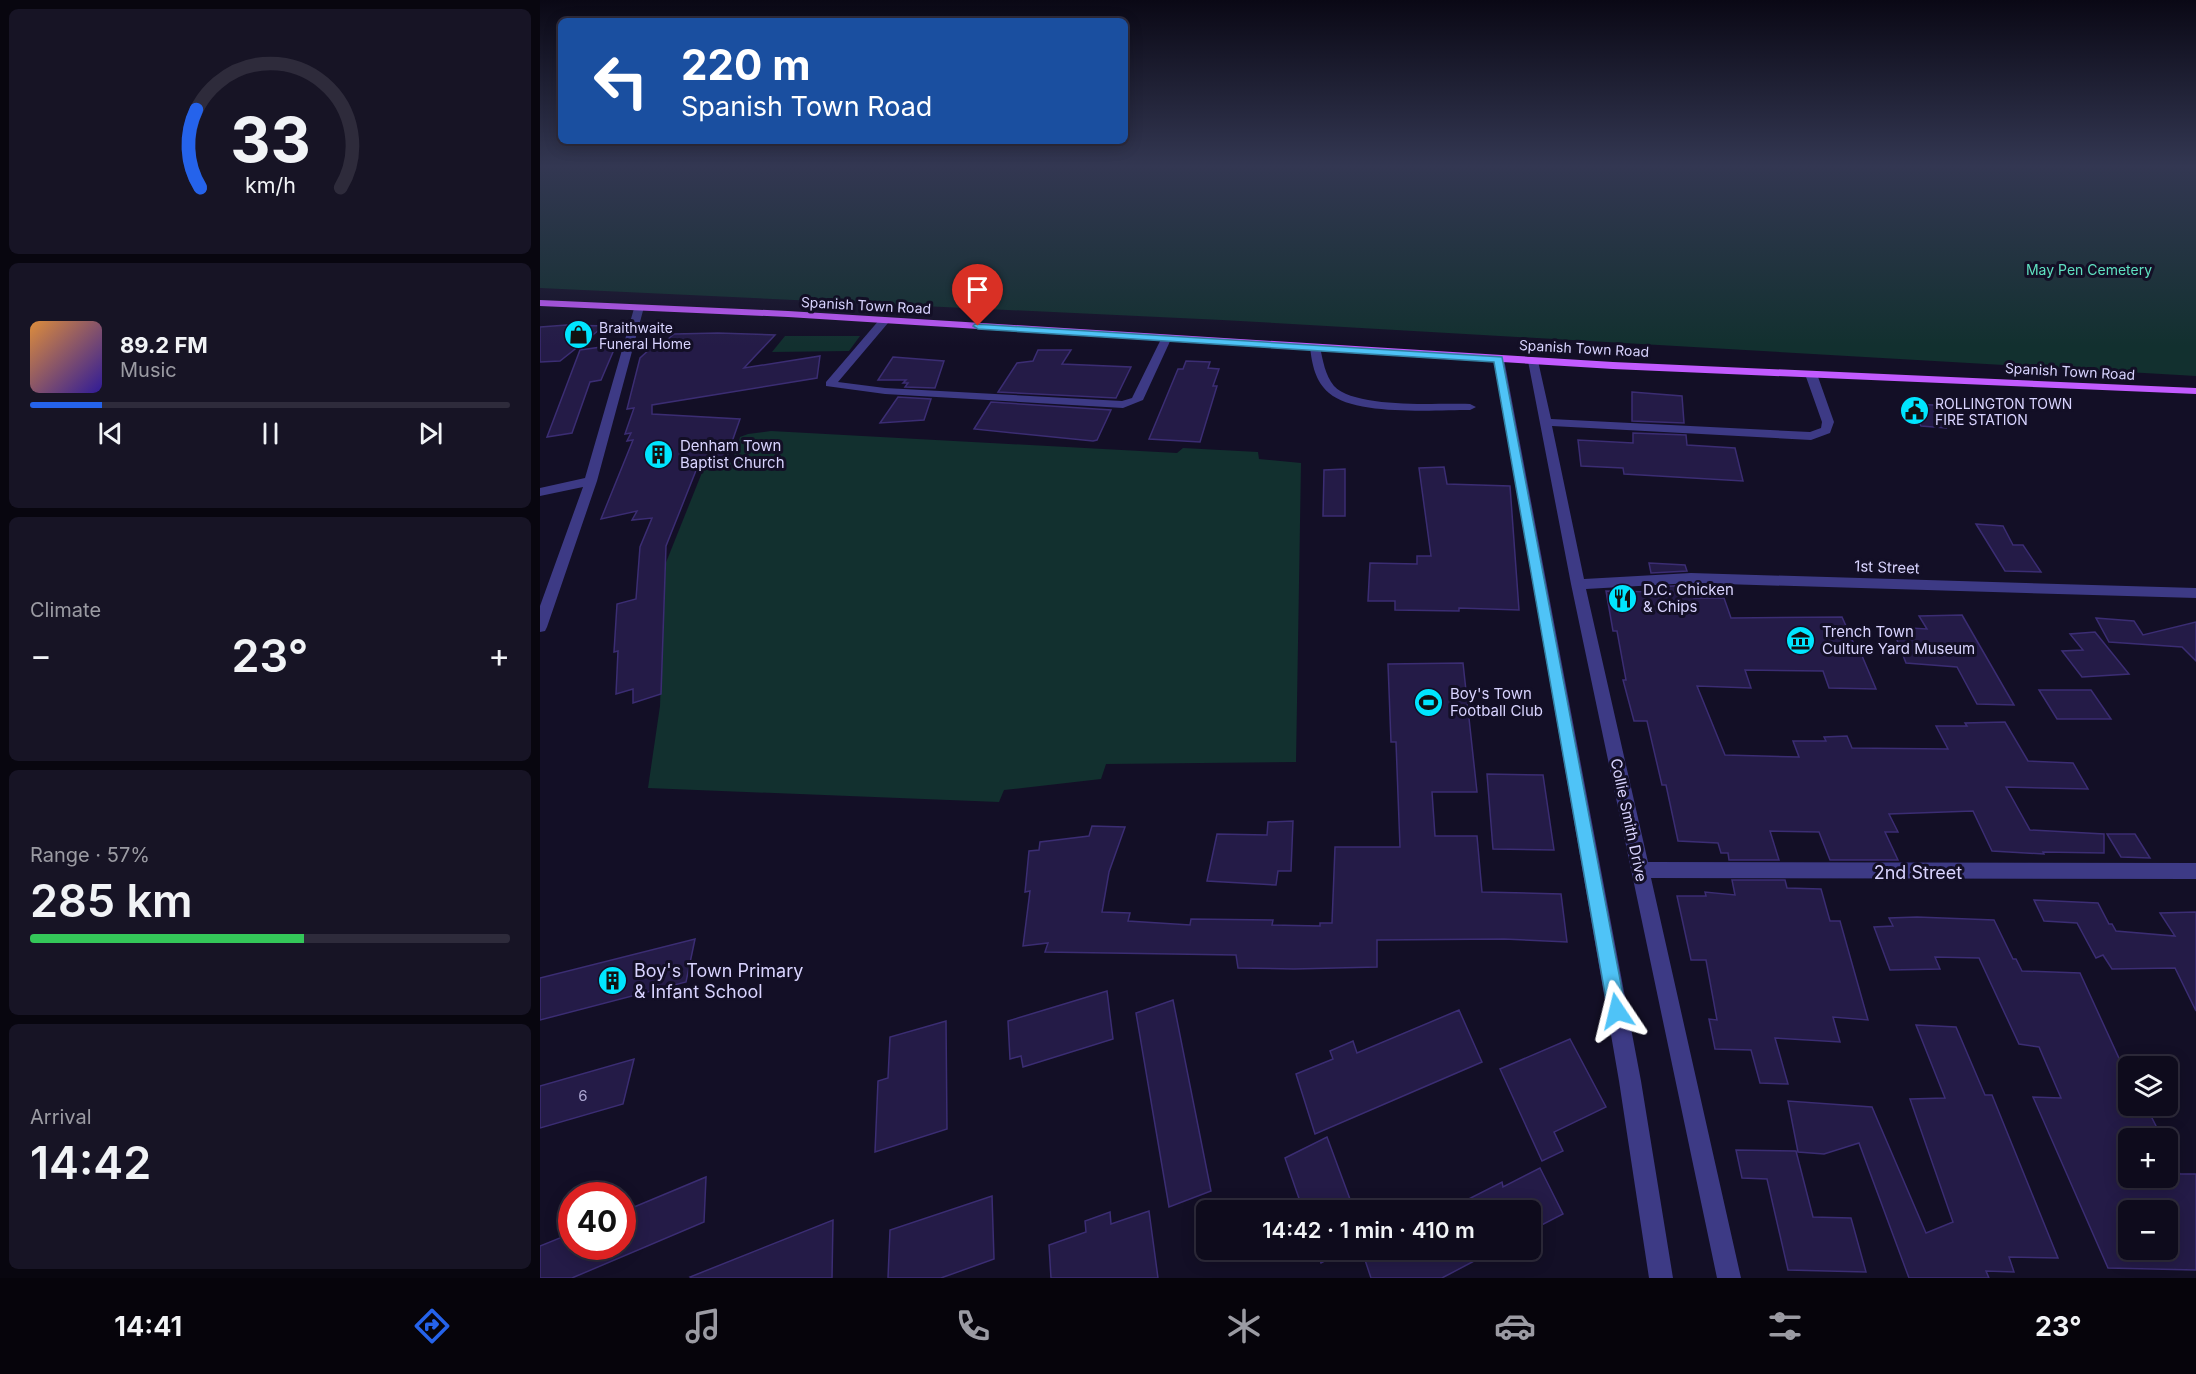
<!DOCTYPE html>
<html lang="en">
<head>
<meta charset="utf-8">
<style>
	body { margin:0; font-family:Inter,sans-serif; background:#171425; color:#f1f3f6; height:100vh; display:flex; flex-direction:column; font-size:22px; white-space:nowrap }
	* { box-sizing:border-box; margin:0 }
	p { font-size:20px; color:#9b9ba3 }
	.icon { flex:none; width:33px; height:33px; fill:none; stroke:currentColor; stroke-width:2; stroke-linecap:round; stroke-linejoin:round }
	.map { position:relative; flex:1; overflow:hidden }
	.panel { display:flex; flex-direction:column; gap:9px; padding:9px; background:#08060f; width:540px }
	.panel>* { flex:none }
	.guide { position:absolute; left:18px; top:18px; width:570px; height:126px; border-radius:9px; box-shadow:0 3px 15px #0003,0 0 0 2px #2e2b3b; background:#1a4fa0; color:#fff; overflow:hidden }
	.controls { position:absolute; left:1578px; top:1056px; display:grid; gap:12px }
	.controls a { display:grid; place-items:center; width:60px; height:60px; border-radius:9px; background:#0e0b1c; box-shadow:0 3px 15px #0003,0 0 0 2px #2e2b3b; font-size:30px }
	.speed { position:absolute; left:18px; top:1182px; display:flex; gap:12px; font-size:30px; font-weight:700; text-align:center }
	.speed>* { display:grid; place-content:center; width:78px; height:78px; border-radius:50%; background:#0e0b1c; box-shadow:0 3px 15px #0003,0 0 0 2px #2e2b3b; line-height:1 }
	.speed .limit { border:9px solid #d22; background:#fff; color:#111 }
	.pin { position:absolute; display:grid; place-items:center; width:51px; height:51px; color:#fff; margin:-62px -26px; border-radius:50% 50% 50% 0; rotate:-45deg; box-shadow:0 0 6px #0007 }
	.pin .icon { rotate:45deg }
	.me { position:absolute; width:66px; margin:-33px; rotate:350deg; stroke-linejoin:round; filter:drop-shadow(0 0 4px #0008) }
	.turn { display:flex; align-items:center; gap:21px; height:126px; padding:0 24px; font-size:27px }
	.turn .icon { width:78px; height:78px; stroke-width:2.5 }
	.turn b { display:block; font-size:42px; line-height:51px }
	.big { font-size:45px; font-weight:600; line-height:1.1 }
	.panel .card { flex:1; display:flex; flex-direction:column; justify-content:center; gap:9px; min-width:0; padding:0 21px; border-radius:9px; background:#171425 }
	.panel .dial { align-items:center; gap:0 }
	.dial svg { height:156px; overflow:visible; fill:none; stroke:#2e2b3b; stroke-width:7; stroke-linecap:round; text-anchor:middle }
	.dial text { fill:#f1f3f6; stroke:none }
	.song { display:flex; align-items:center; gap:18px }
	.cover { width:72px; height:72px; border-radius:9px; background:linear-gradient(135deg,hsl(30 70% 55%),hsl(250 70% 35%)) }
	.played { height:6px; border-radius:3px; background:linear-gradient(90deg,#2563eb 15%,#2e2b3b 15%) }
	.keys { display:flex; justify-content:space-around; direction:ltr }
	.heat { display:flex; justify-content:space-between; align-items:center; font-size:33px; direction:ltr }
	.charge { height:9px; border-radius:4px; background:linear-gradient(90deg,#34c759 57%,#2e2b3b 0) }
	.trip { position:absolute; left:656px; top:1200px; width:345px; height:60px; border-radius:9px; background:#0e0b1c; box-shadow:0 3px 15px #0003,0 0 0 2px #2e2b3b; font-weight:600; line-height:60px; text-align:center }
	.menu { display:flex; height:96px; justify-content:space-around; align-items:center; background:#06040b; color:#9b9ba3 }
	.menu .icon { width:42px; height:42px }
	.menu .selected { color:#2563eb }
	.menu b { font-size:27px; color:#f1f3f6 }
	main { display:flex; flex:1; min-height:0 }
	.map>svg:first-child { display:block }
	.green { fill:#12302f }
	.building { fill:#241b47; stroke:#3b2d73; stroke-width:1.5; fill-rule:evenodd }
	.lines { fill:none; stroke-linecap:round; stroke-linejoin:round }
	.minor { fill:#3d3a85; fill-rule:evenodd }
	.major { fill:#c25bff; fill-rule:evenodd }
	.route { fill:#4fc3f7; stroke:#337fa1; stroke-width:1.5 }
	.labels { text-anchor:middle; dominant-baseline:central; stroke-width:6; stroke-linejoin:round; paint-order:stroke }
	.far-park-label { font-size:14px; fill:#5fe0c0; stroke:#130f26 }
	.far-street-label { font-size:14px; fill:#d9d4ff; stroke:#130f26 }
	.far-poi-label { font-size:14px; fill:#d9d4ff; stroke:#130f26; text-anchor:start }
	.poi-label { font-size:15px; fill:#d9d4ff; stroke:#130f26; text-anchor:start }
	.street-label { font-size:15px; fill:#d9d4ff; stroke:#130f26 }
	.near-number-label { font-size:15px; fill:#aca6d1 }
	.near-street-label { font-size:18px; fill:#d9d4ff; stroke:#130f26 }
	.near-poi-label { font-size:18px; fill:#d9d4ff; stroke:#130f26; text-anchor:start }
</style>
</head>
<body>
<main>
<section class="panel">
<div class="card dial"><svg viewBox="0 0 100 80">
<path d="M14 69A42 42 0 1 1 86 69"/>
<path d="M14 69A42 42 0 0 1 12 29" stroke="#2563eb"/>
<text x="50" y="56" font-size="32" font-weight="700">33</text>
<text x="50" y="72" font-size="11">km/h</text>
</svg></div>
<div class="card">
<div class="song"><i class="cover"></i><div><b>89.2 FM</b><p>Music</p></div></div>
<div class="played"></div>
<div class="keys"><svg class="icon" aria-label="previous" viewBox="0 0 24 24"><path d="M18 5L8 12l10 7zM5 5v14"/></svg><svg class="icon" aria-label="pause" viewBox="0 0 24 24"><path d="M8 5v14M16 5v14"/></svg><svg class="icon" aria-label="next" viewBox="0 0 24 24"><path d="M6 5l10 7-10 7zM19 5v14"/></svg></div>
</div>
<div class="card"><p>Climate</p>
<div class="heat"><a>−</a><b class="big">23°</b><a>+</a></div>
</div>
<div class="card"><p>Range · 57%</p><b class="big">285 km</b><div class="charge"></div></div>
<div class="card"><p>Arrival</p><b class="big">14:42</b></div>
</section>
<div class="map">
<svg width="1656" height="1278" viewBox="0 0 1656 1278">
	<rect width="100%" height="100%" fill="#130f26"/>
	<g class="green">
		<path d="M 0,167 L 1656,167 L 1656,376 L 682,320 L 0,288 Z"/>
		<path d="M 245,336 L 320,336 L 309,351 L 232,352 Z"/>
		<path d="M 231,431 L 637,453 L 643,448 L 718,452 L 719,459 L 761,463 L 756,762 L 566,764 L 561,779 L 464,790 L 459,802 L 108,788 L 120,706 L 125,565 L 165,465 L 193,460 L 200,437 L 208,434 Z"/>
	</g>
	<g class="building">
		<path d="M 27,325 L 64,326 L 20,361 L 0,362 L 0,327 Z"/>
		<path d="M 178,333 L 235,335 L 204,368 L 280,356 L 277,378 L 112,405 L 112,414 L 200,419 L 186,459 L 159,463 L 126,546 L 121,694 L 93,703 L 93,689 L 76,694 L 78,651 L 74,652 L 77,604 L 96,599 L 100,547 L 112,518 L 92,520 L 97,511 L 61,519 L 93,440 L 87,441 L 91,433 L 85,434 L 94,408 L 87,409 L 100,358 L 120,340 L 127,340 L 134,334 Z"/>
		<path d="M 76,345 L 61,380 L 50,382 L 32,433 L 7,437 L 40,350 Z"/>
		<path d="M 498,350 L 531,350 L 522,364 L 591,367 L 576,398 L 458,392 L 477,363 L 493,361 Z"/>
		<path d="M 353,357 L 404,361 L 395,388 L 365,387 L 368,383 L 363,383 L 366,380 L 338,380 Z"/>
		<path d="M 646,361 L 670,362 L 668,368 L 679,369 L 673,386 L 677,386 L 660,442 L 609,439 L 638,369 L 643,369 Z"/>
		<path d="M 1092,392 L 1142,396 L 1144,423 L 1092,421 Z"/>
		<path d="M 358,397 L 391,399 L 384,420 L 340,423 Z"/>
		<path d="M 451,402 L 571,410 L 557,440 L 553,441 L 434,429 Z"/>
		<path d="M 1369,404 L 1394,405 L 1406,428 L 1381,426 Z"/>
		<path d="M 1093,433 L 1146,435 L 1147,445 L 1195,448 L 1203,481 L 1084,474 L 1083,468 L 1041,466 L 1038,440 L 1093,443 Z"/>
		<path d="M 904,467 L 907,484 L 970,486 L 979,610 L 919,608 L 919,611 L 855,610 L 855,601 L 828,601 L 830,563 L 877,564 L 877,556 L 891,556 L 879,468 Z"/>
		<path d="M 805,469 L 805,516 L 783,516 L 784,470 Z"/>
		<path d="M 1436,524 L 1463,526 L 1473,545 L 1483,545 L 1501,572 L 1465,571 Z"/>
		<path d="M 1109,563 L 1145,565 L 1147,571 L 1111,573 Z"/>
		<path d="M 1151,585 L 1154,598 L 1184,598 L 1191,618 L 1302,617 L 1314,644 L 1317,644 L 1336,689 L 1289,688 L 1283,671 L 1205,670 L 1211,688 L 1157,686 L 1185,755 L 1259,757 L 1253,741 L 1286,741 L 1284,737 L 1307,736 L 1312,748 L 1408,749 L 1396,726 L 1427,726 L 1425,723 L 1465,722 L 1488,761 L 1533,763 L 1548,789 L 1466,787 L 1490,830 L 1564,834 L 1564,853 L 1503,852 L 1504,854 L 1452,851 L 1433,811 L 1349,814 L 1358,832 L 1345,832 L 1358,860 L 1290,860 L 1279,832 L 1230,831 L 1239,860 L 1189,860 L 1188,853 L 1181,853 L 1178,843 L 1138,841 L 1126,785 L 1122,785 L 1107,721 L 1094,721 L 1083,680 L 1086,680 L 1077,631 L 1073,631 L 1066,591 L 1115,592 L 1114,587 Z"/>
		<path d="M 1422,615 L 1474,705 L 1437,704 L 1417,667 L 1366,663 L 1352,627 L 1387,629 L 1379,616 Z"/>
		<path d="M 1556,618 L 1594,621 L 1603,635 L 1656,622 L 1656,661 L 1642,647 L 1569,642 Z"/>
		<path d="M 1555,632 L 1589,674 L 1542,677 L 1522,651 L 1543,650 L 1530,634 Z"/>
		<path d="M 923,663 L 937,792 L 892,792 L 895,836 L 937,836 L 942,892 L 1021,894 L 1027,942 L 964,939 L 837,940 L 837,967 L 754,969 L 698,968 L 696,955 L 505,952 L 508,943 L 483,946 L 490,891 L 485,892 L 489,851 L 499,850 L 500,842 L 549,836 L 552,826 L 585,827 L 569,872 L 562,912 L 590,913 L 588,921 L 650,925 L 651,919 L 733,920 L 732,925 L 780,926 L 780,923 L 792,923 L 795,847 L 860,847 L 856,742 L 851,742 L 848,664 Z"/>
		<path d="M 1499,690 L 1551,690 L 1571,719 L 1517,719 Z"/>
		<path d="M 947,774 L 1003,775 L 1014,850 L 953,849 Z"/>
		<path d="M 753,821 L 751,871 L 738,871 L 736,885 L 667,881 L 677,834 L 727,835 L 728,822 Z"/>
		<path d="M 1567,834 L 1595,834 L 1610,858 L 1581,857 Z"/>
		<path d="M 1192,880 L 1245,880 L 1247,888 L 1281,889 L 1290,921 L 1300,921 L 1328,1020 L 1293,1017 L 1300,1042 L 1235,1038 L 1248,1084 L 1220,1083 L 1211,1050 L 1175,1049 L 1169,1019 L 1177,1020 L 1166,960 L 1151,960 L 1137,896 L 1166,896 L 1165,892 L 1195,895 Z"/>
		<path d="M 1494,900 L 1558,903 L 1569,924 L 1572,924 L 1576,931 L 1635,936 L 1620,913 L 1656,912 L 1656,1011 L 1635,968 L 1572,969 L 1563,955 L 1556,958 L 1537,923 L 1504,921 Z"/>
		<path d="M 1377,917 L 1454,920 L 1473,959 L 1476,959 L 1482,971 L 1540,973 L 1588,1078 L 1588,1106 L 1606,1106 L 1622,1138 L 1588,1138 L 1588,1178 L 1628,1178 L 1628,1149 L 1640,1174 L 1656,1174 L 1656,1270 L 1568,1268 L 1493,1097 L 1521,1098 L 1499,1047 L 1479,1044 L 1439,958 L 1395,957 L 1400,969 L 1350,970 L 1334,927 L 1353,926 L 1349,918 ZM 1588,1210 L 1628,1210 L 1628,1250 L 1588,1250 Z"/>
		<path d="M 155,939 L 146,982 L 0,1020 L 0,978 Z"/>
		<path d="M 567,991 L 573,1039 L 483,1067 L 481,1056 L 470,1059 L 468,1021 Z"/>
		<path d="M 633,1000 L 671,1191 L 629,1207 L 596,1013 Z"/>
		<path d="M 919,1010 L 942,1062 L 775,1134 L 756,1074 L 793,1059 L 790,1051 L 813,1041 L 817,1053 Z"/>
		<path d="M 406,1021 L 407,1129 L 335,1152 L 338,1081 L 348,1078 L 350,1037 Z"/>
		<path d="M 1376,1025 L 1416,1027 L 1445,1095 L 1452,1095 L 1518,1258 L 1469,1257 L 1474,1272 L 1446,1271 L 1449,1278 L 1369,1278 L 1319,1143 L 1284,1154 L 1258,1152 L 1248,1101 L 1332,1107 L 1386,1233 L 1413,1222 L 1370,1099 L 1405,1098 Z"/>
		<path d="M 1030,1039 L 1066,1107 L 1014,1132 L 1023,1151 L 1002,1161 L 960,1069 Z"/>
		<path d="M 94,1059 L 83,1104 L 0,1128 L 0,1086 Z"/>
		<path d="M 787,1137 L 814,1210 L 763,1210 L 745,1158 Z"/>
		<path d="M 1196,1150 L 1256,1151 L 1273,1217 L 1311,1218 L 1326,1272 L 1248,1270 L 1227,1179 L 1202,1178 Z"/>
		<path d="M 1000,1168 L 1023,1214 L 990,1231 L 990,1210 L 907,1210 L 962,1182 L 963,1187 Z"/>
		<path d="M 166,1177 L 164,1222 L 32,1278 L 0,1278 L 0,1246 L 32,1233 L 32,1246 L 82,1246 L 82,1212 Z"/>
		<path d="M 452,1196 L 454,1259 L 401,1278 L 348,1278 L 350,1230 Z"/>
		<path d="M 609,1211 L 618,1278 L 511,1278 L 509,1245 L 546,1232 L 545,1221 L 570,1212 L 571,1224 Z"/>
		<path d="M 293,1220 L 292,1278 L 151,1278 L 150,1277 Z"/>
		<path d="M 776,1250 L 806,1250 L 781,1263 Z"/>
		<path d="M 832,1250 L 955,1250 L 902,1278 L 831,1278 L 823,1254 Z"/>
	</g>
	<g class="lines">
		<g class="minor">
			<path d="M 95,305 L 104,307 L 57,481 L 7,627 L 5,631 L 0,632 L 0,606 L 43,487 L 0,496 L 0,488 L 45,478 Z"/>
			<path d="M 344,318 L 349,321 L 348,323 L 298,382 L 345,388 L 582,401 L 592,398 L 623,335 L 632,337 L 603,400 L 583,408 L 345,394 L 286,386 L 286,382 L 340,319 Z"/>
			<path d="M 775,344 L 780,347 C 783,361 785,375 794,386 C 816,409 898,403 930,404 L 936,407 L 930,410 C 895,410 815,416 789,393 C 775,381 772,364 770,347 Z"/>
			<path d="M 959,356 L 964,359 L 1101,1081 L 1133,1278 L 1109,1278 L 1079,1081 L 954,359 Z"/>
			<path d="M 993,358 L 998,361 L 1011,419 L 1270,432 L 1281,428 L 1282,422 L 1265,374 L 1271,371 L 1277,374 L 1294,422 L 1290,433 L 1271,440 L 1012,426 L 1044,579 L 1151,573 L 1656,588 L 1656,598 L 1151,583 L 1046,589 L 1108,862 L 1656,863 L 1656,879 L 1111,878 L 1201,1278 L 1177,1278 L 1031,584 L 988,361 Z"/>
		</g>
		<path class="major" d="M 0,300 L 248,311 L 1073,362 L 1656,388 L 1656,394 L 1073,369 L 248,317 L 0,306 Z"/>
	</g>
	<linearGradient id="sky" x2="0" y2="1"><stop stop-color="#0a0815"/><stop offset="0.48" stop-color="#333752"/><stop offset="1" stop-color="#333752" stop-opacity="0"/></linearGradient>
	<rect width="1656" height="346" fill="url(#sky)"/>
	<path class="route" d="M 435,324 L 962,357 L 1086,1011 L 1083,1018 L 1077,1021 L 1070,1018 L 1068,1011 L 954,362 L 438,329 L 433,326 Z"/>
	<defs>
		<symbol id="shop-disc" viewBox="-11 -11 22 22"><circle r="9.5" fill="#00e5ff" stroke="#130f26"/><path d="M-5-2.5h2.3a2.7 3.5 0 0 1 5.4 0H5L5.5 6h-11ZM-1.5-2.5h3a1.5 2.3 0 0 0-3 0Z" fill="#111"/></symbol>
		<symbol id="civic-disc" viewBox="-11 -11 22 22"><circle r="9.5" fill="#00e5ff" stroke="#130f26"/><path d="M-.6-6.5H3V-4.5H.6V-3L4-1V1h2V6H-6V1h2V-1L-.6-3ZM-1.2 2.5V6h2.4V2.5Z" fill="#111"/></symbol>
		<symbol id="building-disc" viewBox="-11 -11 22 22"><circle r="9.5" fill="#00e5ff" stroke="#130f26"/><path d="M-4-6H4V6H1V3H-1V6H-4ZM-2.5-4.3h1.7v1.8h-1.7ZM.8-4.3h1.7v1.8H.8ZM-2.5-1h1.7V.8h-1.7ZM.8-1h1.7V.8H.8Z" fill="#111"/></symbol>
		<symbol id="restaurant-disc" viewBox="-11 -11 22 22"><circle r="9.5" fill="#00e5ff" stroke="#130f26"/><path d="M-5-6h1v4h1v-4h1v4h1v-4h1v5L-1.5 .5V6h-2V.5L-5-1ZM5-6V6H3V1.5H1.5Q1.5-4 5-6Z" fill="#111"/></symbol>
		<symbol id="museum-disc" viewBox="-11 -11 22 22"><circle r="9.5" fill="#00e5ff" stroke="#130f26"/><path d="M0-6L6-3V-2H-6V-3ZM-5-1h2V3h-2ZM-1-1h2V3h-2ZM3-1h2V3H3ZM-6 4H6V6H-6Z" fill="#111"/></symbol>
		<symbol id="stadium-disc" viewBox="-11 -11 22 22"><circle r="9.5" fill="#00e5ff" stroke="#130f26"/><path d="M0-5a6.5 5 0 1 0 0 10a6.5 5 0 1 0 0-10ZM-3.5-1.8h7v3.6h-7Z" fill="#111"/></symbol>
	</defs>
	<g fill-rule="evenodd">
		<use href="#shop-disc" x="22" y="318" width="33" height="33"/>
		<use href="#civic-disc" x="1358" y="394" width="33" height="33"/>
		<use href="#building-disc" x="102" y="438" width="33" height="33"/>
		<use href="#restaurant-disc" x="1066" y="582" width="33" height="33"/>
		<use href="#museum-disc" x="1244" y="624" width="33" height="33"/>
		<use href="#stadium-disc" x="872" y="686" width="33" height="33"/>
		<use href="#building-disc" x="56" y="964" width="33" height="33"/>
	</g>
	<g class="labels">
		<g class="far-park-label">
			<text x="1549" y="269">May Pen Cemetery</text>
		</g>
		<g class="far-street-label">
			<text transform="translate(326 305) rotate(3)">Spanish Town Road</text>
			<text transform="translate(1044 348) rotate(3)">Spanish Town Road</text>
			<text transform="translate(1530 371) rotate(3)">Spanish Town Road</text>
		</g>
		<g class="far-poi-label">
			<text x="59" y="327">Braithwaite<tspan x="59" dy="16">Funeral Home</tspan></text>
			<text x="1395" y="403">ROLLINGTON TOWN<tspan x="1395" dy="16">FIRE STATION</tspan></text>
		</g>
		<g class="poi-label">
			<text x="140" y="445">Denham Town<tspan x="140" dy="17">Baptist Church</tspan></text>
			<text x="1103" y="589">D.C. Chicken<tspan x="1103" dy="17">&amp; Chips</tspan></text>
			<text x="1282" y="631">Trench Town<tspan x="1282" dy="17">Culture Yard Museum</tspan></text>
			<text x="910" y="693">Boy's Town<tspan x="910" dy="17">Football Club</tspan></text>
		</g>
		<g class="street-label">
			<text transform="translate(1347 567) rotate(2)">1st Street</text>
			<text transform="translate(1089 820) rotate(78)">Collie Smith Drive</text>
		</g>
		<g class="near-number-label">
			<text x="43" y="1095">6</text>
		</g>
		<g class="near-street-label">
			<text x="1378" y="872">2nd Street</text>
		</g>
		<g class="near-poi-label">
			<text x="94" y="970">Boy's Town Primary<tspan x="94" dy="21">&amp; Infant School</tspan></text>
		</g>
	</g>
</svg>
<div class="controls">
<a><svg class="icon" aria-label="layers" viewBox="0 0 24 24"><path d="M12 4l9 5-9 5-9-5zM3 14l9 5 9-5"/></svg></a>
<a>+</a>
<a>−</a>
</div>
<div class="speed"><div class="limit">40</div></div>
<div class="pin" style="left:438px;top:326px;background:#d93025"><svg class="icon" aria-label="arrive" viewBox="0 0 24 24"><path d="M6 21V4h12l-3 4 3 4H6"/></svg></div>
<svg class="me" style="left:1077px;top:1011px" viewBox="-20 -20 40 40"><path d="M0-17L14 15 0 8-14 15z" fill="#4fc3f7" stroke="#fff" stroke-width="4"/></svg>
<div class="trip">14:42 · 1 min · 410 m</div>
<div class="guide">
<div class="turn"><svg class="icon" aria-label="left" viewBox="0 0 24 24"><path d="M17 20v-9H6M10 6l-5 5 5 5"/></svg><div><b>220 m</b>Spanish Town Road</div></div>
</div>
</div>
</main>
<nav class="menu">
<b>14:41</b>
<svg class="icon selected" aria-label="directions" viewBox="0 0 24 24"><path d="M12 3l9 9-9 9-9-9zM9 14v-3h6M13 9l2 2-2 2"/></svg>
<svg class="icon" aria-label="music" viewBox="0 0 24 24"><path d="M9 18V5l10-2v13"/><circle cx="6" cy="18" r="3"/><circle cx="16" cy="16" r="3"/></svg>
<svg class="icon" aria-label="phone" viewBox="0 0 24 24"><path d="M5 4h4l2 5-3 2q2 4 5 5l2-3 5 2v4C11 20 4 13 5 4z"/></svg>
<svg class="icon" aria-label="climate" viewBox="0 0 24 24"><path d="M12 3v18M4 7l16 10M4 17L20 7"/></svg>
<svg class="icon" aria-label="car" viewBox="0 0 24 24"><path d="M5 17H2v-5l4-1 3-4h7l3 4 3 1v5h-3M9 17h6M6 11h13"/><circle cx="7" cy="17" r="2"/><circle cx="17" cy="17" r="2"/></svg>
<svg class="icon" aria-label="filters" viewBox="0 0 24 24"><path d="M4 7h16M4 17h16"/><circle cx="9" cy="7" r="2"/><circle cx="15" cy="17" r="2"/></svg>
<b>23°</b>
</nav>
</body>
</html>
